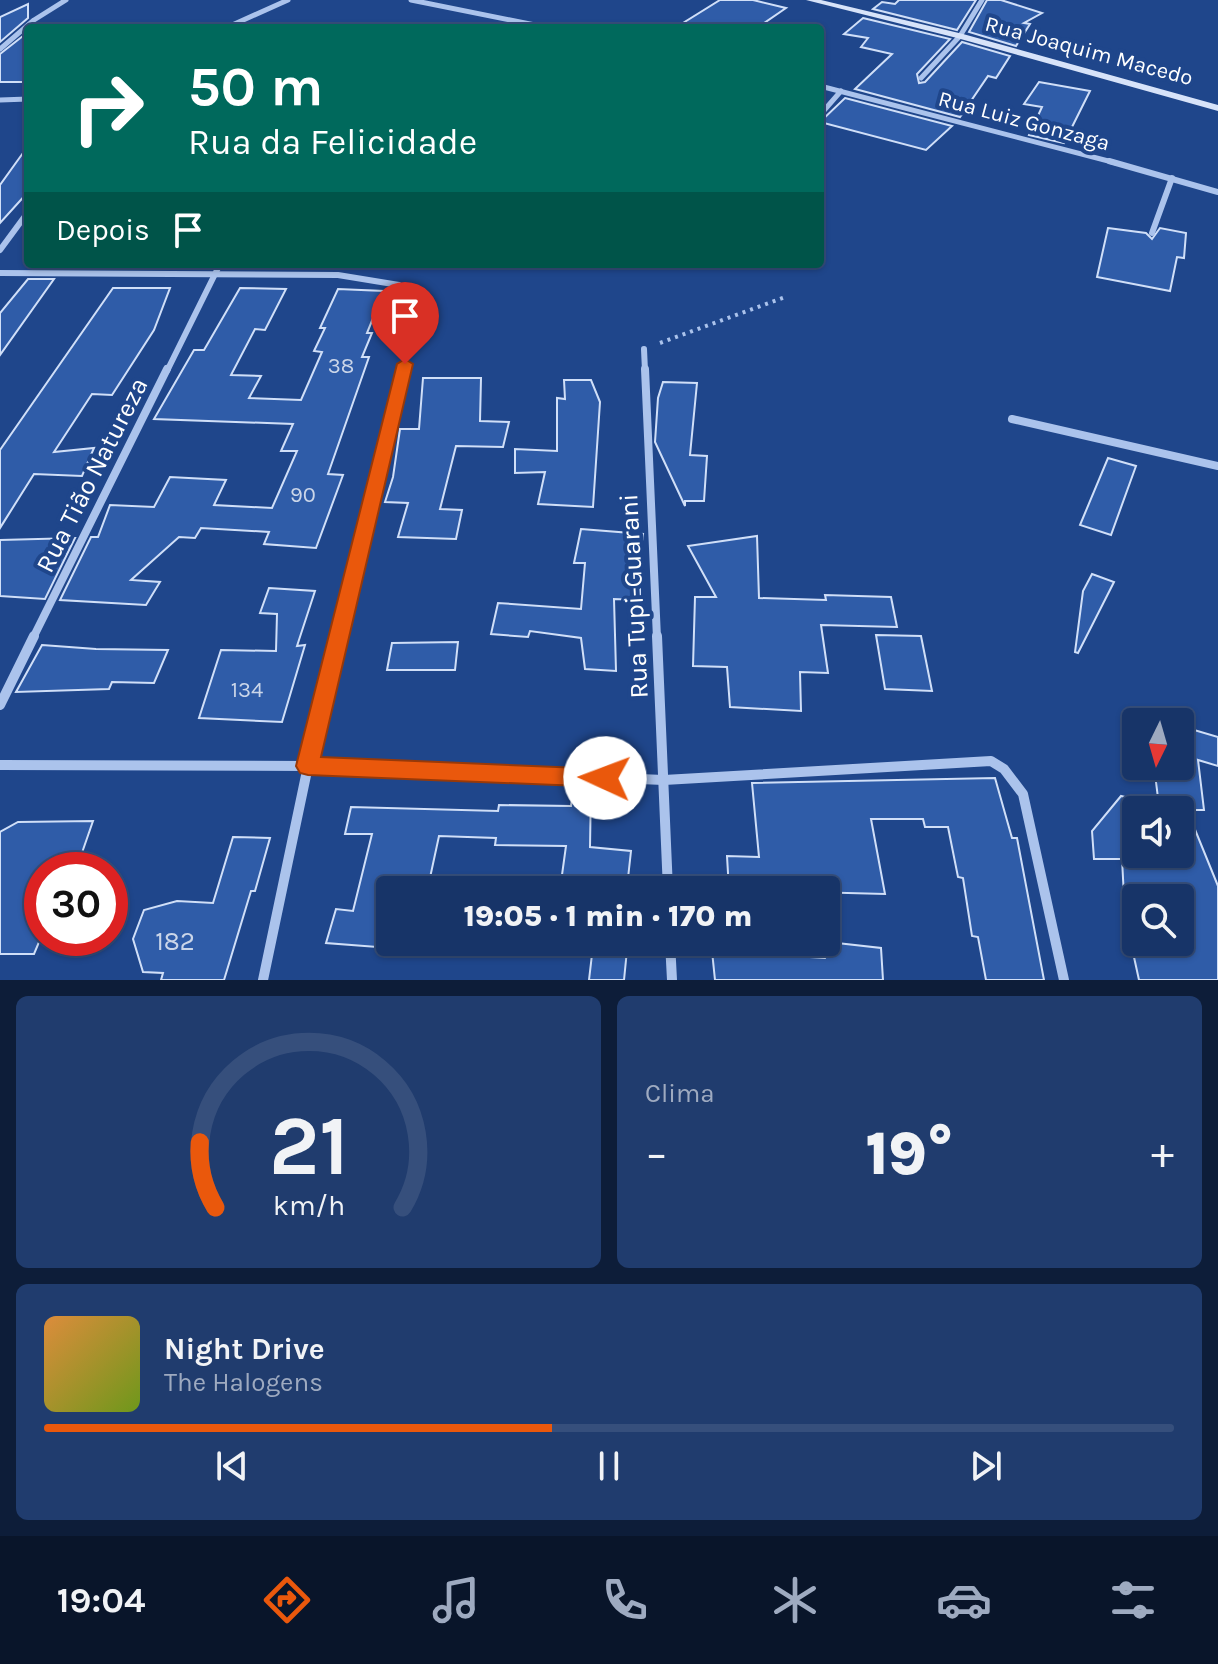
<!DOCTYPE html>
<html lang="pt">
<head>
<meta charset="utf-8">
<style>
	body { margin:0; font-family:Karla,sans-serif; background:#203c6e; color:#f1f3f6; height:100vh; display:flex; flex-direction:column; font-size:30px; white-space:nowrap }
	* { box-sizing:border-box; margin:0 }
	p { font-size:26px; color:#9eaac0 }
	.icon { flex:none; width:44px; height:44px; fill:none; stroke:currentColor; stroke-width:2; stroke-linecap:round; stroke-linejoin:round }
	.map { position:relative; height:980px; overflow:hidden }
	.details { display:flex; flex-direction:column; gap:16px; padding:16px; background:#0d1d39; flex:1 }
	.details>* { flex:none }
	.hud { position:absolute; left:24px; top:24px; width:800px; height:244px; border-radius:8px; box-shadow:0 2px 6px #0004,0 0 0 2px #364f7c; background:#00695c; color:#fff; overflow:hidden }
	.needle { width:52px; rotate:185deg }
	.buttons { position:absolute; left:1122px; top:708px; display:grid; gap:16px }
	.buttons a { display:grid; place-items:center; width:72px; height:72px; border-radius:8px; background:#173468; box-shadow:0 2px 6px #0004,0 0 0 2px #364f7c; font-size:40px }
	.speed { position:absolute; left:24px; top:852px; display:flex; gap:16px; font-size:40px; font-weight:700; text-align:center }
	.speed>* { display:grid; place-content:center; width:104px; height:104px; border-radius:50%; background:#173468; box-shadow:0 2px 6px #0004,0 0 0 2px #364f7c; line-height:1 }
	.speed .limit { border:12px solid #d22; background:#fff; color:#111 }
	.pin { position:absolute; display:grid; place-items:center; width:68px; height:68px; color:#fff; margin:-82px -34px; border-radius:50% 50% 50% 0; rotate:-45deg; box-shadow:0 0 8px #0007 }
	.pin .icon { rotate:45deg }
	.me { position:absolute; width:88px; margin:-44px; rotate:272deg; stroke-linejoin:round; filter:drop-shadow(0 0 6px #0008) }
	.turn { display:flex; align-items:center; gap:28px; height:168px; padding:0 32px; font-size:36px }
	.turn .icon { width:104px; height:104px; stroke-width:2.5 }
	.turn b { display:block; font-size:56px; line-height:68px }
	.then { display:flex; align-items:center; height:76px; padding:0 32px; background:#0003; gap:16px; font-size:30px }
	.big { font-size:60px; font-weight:800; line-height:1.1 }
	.details .tile { flex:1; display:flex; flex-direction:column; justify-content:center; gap:12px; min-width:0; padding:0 28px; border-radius:12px; background:#203c6e }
	.details .dial { align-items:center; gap:0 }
	.dial svg { height:208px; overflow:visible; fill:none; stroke:#364f7c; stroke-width:7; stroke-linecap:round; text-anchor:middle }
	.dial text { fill:#f1f3f6; stroke:none }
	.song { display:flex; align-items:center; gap:24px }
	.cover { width:96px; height:96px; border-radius:12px; background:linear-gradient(135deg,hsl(30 70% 55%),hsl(80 70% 35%)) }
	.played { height:8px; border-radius:4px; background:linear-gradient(90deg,#ea580c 45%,#364f7c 45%) }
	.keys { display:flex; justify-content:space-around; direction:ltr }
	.heat { display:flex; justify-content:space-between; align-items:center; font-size:44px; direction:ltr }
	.details .tiles { flex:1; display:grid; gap:16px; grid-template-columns:1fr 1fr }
	.tile:last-child { grid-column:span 2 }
	.trip { position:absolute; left:376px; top:876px; width:464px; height:80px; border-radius:8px; background:#173468; box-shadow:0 2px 6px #0004,0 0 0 2px #364f7c; font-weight:800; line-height:80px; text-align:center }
	.menu { display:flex; height:128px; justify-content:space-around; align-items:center; background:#09152a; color:#9eaac0 }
	.menu .icon { width:56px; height:56px }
	.menu .on { color:#ea580c }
	.menu b { font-size:36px; color:#f1f3f6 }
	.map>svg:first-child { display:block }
	.building { fill:#2f5ca8; stroke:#d0dff8; stroke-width:2; fill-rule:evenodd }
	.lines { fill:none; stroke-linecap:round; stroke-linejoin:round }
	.path { stroke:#abc3ec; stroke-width:4; stroke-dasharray:3 5; stroke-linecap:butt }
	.street-far3 { stroke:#abc3ec; stroke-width:5 }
	.street-far2 { stroke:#abc3ec; stroke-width:6 }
	.street-far1 { stroke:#abc3ec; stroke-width:8 }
	.street { stroke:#abc3ec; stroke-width:10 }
	.secondary { fill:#d7e3f9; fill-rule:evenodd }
	.route { fill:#ea580c; stroke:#983908; stroke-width:2 }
	.labels { text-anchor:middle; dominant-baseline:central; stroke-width:8; stroke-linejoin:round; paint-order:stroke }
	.far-street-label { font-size:22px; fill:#fff; stroke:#1f468b }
	.number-label { font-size:22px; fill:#cbd6e9 }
	.street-label { font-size:26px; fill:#fff; stroke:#1f468b }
	.near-number-label { font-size:26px; fill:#cbd6e9 }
</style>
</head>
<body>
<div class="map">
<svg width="1218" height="980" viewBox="0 0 1218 980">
	<rect width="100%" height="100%" fill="#1f468b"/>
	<g class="building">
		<path d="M 720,0 L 753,0 L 786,8 L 757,28 L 675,28 Z"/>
		<path d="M 899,0 L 976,0 L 957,30 L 873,9 L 882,2 L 895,4 Z"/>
		<path d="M 987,0 L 1001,0 L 1042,13 L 1024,23 L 1030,24 L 1016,46 L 969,32 Z"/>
		<path d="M 28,4 L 28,18 L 0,42 L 0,17 Z"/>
		<path d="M 863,18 L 950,39 L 917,74 L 919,83 L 925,82 L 962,42 L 1010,56 L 996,78 L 988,76 L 960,117 L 855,89 L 892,54 L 861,47 L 868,38 L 844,34 Z"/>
		<path d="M 28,32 L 28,82 L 0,82 L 0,54 Z"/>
		<path d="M 1039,82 L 1090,91 L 1064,143 L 1029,135 L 1042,107 L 1024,104 Z"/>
		<path d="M 845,98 L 952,126 L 926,150 L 820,122 Z"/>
		<path d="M 28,146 L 28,192 L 0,223 L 0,185 Z"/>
		<path d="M 1108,228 L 1146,233 L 1152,239 L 1160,228 L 1186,233 L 1184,258 L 1177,257 L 1170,291 L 1097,277 Z"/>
		<path d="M 28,279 L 54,279 L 0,355 L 0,313 Z"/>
		<path d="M 113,288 L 170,288 L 154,330 L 112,395 L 92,394 L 54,452 L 94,448 L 82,476 L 34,474 L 0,528 L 0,450 Z"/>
		<path d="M 240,288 L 286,289 L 265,330 L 255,329 L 231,375 L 261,376 L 249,398 L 301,400 L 322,352 L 314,351 L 325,328 L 320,328 L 338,289 L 384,291 L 367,333 L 372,333 L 362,357 L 369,357 L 328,474 L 343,475 L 316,548 L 264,544 L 269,532 L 201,528 L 195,538 L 179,537 L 131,580 L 160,582 L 146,605 L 60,600 L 91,537 L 98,537 L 110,505 L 154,507 L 170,477 L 226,480 L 214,505 L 272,508 L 297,451 L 281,451 L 293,424 L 154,419 L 194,350 L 204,350 Z"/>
		<path d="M 423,378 L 481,378 L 480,421 L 509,422 L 503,447 L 456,446 L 440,509 L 462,510 L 456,539 L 398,537 L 408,503 L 385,502 L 393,477 L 400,429 L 419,429 Z"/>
		<path d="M 564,380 L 591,380 L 600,402 L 593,507 L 538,504 L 545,472 L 515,473 L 515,449 L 557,451 L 557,398 L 565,399 Z"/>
		<path d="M 663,382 L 697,383 L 690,455 L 707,456 L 704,501 L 685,501 L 685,506 L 655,442 L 658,398 Z"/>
		<path d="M 1108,458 L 1136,466 L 1111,535 L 1080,525 Z"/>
		<path d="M 581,529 L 643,534 L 637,577 L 640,577 L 640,600 L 614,599 L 616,671 L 585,669 L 581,638 L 530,631 L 528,637 L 491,634 L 498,603 L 581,609 L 585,563 L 574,563 Z"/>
		<path d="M 757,536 L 759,598 L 826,600 L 825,595 L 891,597 L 897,627 L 821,625 L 828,673 L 800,672 L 801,711 L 730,707 L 727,667 L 693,666 L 695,597 L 716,597 L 688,546 Z"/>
		<path d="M 75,538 L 45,599 L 0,596 L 0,540 Z"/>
		<path d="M 1092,574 L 1114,582 L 1078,653 L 1075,652 L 1083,591 Z"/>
		<path d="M 269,588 L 315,591 L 297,646 L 305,645 L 282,722 L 199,718 L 221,650 L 276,651 L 277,614 L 260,613 Z"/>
		<path d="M 876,635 L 921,636 L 932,691 L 885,689 Z"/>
		<path d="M 458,642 L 455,670 L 387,670 L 392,643 Z"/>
		<path d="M 42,645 L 96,649 L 168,650 L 154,683 L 112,682 L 109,689 L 16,692 Z"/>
		<path d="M 1186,722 L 1193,722 L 1194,730 L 1218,737 L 1218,766 L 1198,760 L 1204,810 L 1187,810 L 1218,886 L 1218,980 L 1139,980 L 1125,916 L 1122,859 L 1094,859 L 1092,831 L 1121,796 L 1159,806 L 1154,766 L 1179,771 ZM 1136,810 L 1180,810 L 1180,854 L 1136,854 ZM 1136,898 L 1180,898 L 1180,942 L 1136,942 Z"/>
		<path d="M 995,778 L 1012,838 L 1017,838 L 1044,980 L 986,980 L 978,937 L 972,936 L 963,878 L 958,877 L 948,827 L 925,827 L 923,819 L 871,819 L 885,894 L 729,890 L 727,856 L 759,857 L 752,783 Z"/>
		<path d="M 574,784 L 591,785 L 590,847 L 631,851 L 627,887 L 561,882 L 566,846 L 495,845 L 496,838 L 439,836 L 428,887 L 390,885 L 390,948 L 326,943 L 336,909 L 353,911 L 372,834 L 345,834 L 351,807 L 498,811 L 499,805 L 571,806 Z"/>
		<path d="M 93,821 L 76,870 L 42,870 L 42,935 L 34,954 L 0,954 L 0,832 L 18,822 Z"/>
		<path d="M 233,837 L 270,838 L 255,891 L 251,891 L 224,980 L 161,980 L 163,973 L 143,972 L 133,939 L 144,910 L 177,901 L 213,903 Z"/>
		<path d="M 837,943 L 881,948 L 883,980 L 715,980 L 712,951 L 825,958 Z"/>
		<path d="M 593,946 L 627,950 L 624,980 L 589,980 Z"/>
	</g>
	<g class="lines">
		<path class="path" d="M 660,343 L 785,297"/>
		<g class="street-far3">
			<path d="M 411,0 L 550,28"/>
			<path d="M 230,26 L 288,0"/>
			<path d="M 210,28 L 234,28"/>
			<path d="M 0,49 L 34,20 L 66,0"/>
			<path d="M 921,78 L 960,36 L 982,0"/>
			<path d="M 820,86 L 1116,163"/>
			<path d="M 0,100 L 28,99"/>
			<path d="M 820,115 L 841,91"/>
		</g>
		<g class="street-far2">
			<path d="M 1109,161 L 1218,192"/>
			<path d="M 1152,233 L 1172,178"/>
			<path d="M 0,250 L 28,212"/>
			<path d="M 0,273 L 338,275 L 399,285 L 420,302 L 403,371"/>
			<path d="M 644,349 L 645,371"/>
			<path d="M 167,371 L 220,264"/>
		</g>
		<g class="street-far1">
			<path d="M 645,369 L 657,638"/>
			<path d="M 1012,419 L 1218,466"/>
			<path d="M 33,638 L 167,369"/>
			<path d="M 339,638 L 404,369"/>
		</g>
		<g class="street">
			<path d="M 657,636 L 668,890"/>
			<path d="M 0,705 L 34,636"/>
			<path d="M 0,765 L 308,766 L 664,780 L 991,761 L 1004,769 L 1023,794 L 1064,980"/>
			<path d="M 670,942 L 672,980"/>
			<path d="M 263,980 L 308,766 L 339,636"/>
		</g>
		<path class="secondary" d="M 806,0 L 821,0 L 963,34 L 1218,105 L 1218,111 L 957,38 Z"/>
	</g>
	<path class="route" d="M 405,359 L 413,364 L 321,757 L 605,769 L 613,771 L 616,778 L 613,785 L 605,787 L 308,775 L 300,773 L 296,766 L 397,364 Z"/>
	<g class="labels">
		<g class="far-street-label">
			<text transform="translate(1089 51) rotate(15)">Rua Joaquim Macedo</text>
			<text transform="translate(1024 121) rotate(15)">Rua Luiz Gonzaga</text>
		</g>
		<g class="number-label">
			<text x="341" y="366">38</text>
			<text x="303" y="495">90</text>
			<text x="247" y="690">134</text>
		</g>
		<g class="street-label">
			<text transform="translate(92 475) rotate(-63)">Rua Tião Natureza</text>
			<text transform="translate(634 596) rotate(-93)">Rua Tupi-Guarani</text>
		</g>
		<g class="near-number-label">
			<text x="175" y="941">182</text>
		</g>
	</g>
</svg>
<div class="buttons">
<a><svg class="needle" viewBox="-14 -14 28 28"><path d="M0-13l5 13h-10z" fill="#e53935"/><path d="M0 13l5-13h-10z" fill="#9eaac0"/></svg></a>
<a><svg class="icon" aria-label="sound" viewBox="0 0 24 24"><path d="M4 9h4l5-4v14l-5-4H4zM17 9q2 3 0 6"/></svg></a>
<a><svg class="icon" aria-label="search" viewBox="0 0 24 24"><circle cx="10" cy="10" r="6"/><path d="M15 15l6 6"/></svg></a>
</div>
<div class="speed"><div class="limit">30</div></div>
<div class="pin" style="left:405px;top:364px;background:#d93025"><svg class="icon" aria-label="arrive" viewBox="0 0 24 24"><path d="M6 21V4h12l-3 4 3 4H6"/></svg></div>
<svg class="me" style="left:605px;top:778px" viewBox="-20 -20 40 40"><circle r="19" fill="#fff"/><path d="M0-13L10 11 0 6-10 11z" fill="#ea580c"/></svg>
<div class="trip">19:05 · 1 min · 170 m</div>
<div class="hud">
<div class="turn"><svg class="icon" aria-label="right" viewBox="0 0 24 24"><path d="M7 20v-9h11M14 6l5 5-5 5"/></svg><div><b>50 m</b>Rua da Felicidade</div></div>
<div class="then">Depois<svg class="icon" aria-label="arrive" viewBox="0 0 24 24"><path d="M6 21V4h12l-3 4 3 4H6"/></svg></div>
</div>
</div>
<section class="details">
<div class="tiles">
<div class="tile dial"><svg viewBox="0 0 100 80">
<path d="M14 69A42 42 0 1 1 86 69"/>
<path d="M14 69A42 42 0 0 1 8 44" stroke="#ea580c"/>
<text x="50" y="56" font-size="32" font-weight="700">21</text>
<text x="50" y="72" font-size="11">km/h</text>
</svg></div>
<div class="tile"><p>Clima</p>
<div class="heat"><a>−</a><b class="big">19°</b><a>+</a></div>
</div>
<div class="tile">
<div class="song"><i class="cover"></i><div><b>Night Drive</b><p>The Halogens</p></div></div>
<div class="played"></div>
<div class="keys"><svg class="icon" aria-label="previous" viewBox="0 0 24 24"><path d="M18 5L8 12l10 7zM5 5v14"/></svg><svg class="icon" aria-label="pause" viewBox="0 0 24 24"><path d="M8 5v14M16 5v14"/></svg><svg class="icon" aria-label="next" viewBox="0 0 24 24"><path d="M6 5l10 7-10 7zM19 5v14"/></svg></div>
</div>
</div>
</section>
<nav class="menu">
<b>19:04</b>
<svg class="icon on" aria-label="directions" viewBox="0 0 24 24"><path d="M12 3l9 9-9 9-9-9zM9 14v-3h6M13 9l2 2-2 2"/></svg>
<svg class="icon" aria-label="music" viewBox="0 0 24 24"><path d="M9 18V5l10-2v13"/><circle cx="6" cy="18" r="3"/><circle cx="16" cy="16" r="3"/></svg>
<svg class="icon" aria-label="phone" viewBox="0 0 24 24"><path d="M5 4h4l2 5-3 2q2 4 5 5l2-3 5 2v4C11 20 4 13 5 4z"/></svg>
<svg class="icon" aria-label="climate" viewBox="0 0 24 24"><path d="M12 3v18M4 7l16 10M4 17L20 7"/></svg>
<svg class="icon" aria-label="car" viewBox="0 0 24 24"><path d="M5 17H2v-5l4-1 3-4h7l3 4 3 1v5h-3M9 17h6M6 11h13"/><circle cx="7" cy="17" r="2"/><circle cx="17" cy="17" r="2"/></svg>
<svg class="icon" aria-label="filters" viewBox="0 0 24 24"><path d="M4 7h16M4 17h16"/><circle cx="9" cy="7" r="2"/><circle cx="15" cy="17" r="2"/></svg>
</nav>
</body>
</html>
